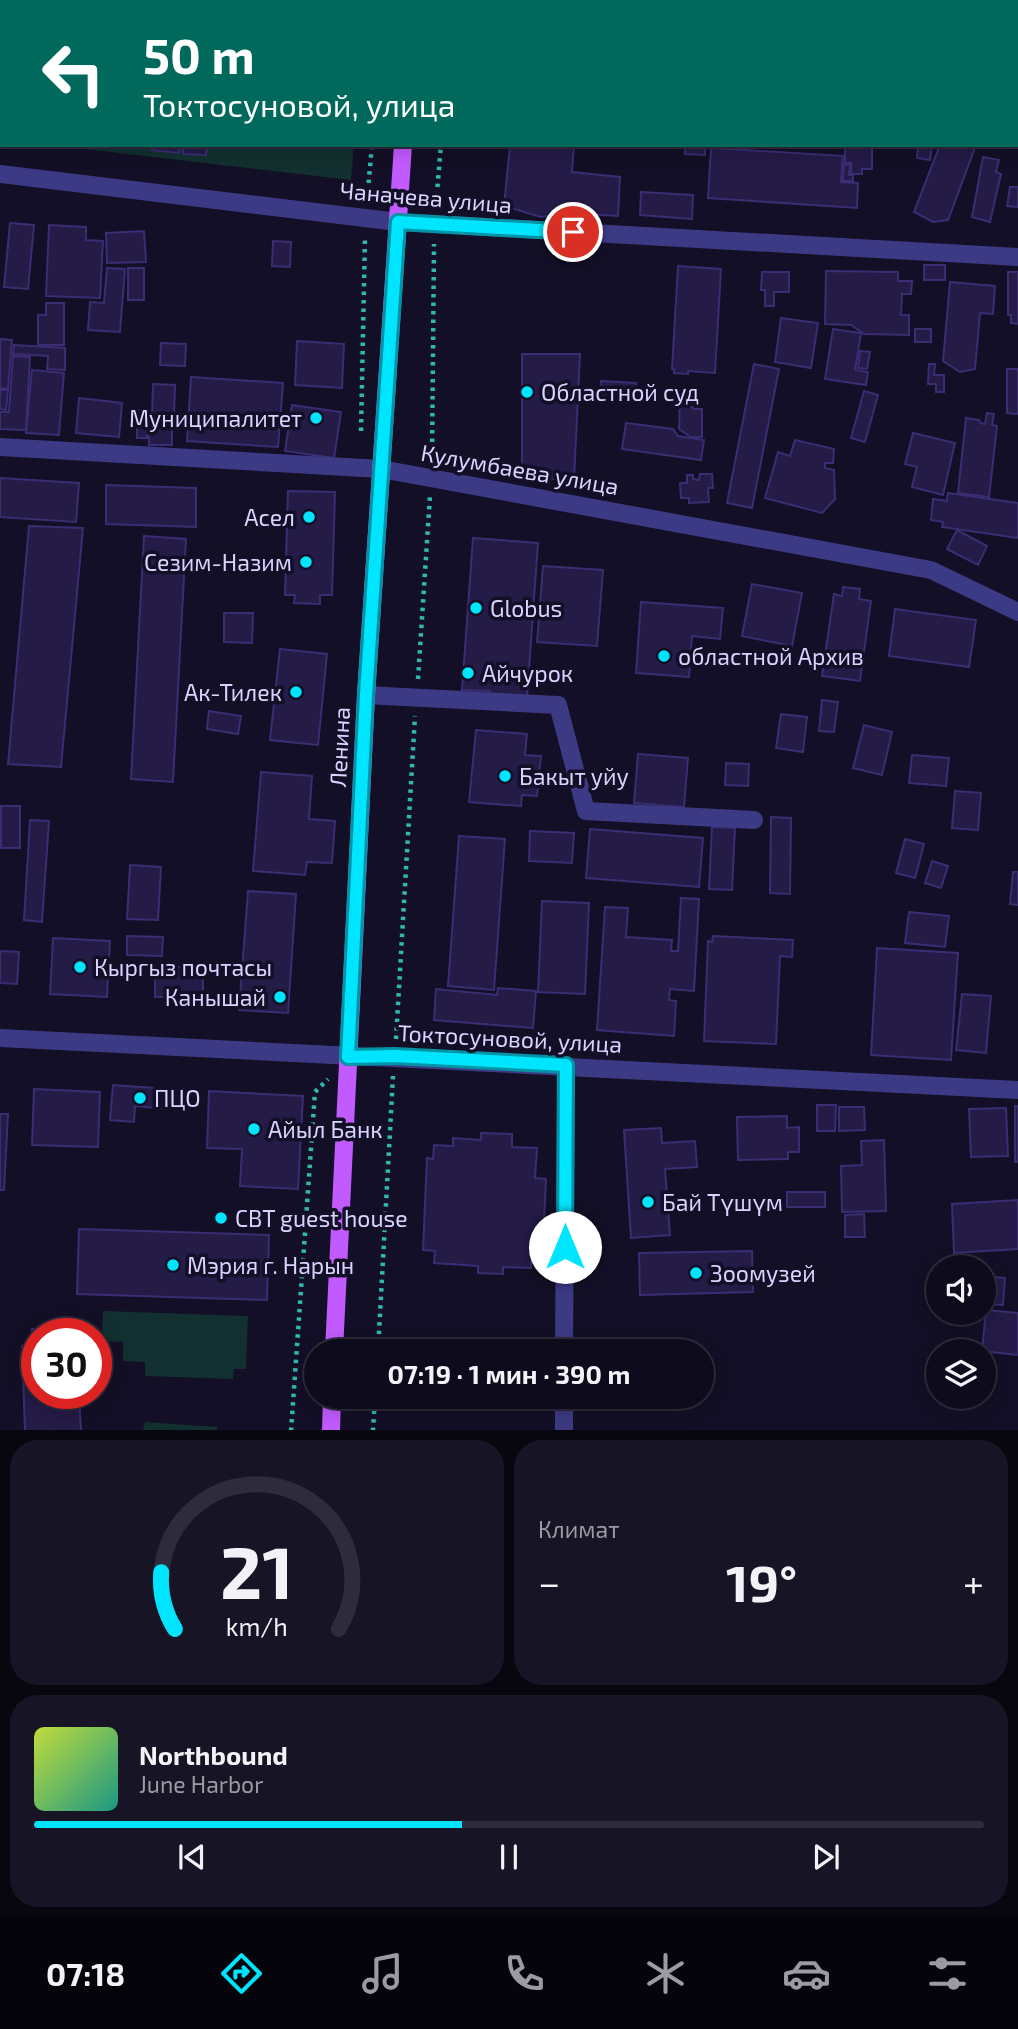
<!DOCTYPE html>
<html lang="ru">
<head>
<meta charset="utf-8">
<style>
	body { margin:0; font-family:"Exo 2",sans-serif; background:#171425; color:#f1f3f6; height:100vh; display:flex; flex-direction:column; font-size:26px; white-space:nowrap }
	* { box-sizing:border-box; margin:0 }
	p { font-size:23px; color:#9b9ba3 }
	.icon { flex:none; width:38px; height:38px; fill:none; stroke:currentColor; stroke-width:2; stroke-linecap:round; stroke-linejoin:round }
	.map { position:relative; height:1430px; overflow:hidden }
	.sheet { display:flex; flex-direction:column; gap:10px; padding:10px; background:#08060f; flex:1 }
	.sheet>* { flex:none }
	.top-card { position:absolute; left:0px; top:0px; width:1018px; height:147px; box-shadow:0 4px 18px #0003,0 0 0 2px #2e2b3b; background:#00695c; color:#fff; overflow:hidden }
	.buttons { position:absolute; left:926px; top:1255px; display:grid; gap:14px }
	.buttons a { display:grid; place-items:center; width:70px; height:70px; border-radius:50%; background:#0e0b1c; box-shadow:0 4px 18px #0003,0 0 0 2px #2e2b3b; font-size:35px }
	.speed { position:absolute; left:21px; top:1318px; display:flex; gap:14px; font-size:35px; font-weight:700; text-align:center }
	.speed>* { display:grid; place-content:center; width:91px; height:91px; border-radius:50%; background:#0e0b1c; box-shadow:0 4px 18px #0003,0 0 0 2px #2e2b3b; line-height:1 }
	.speed .limit { border:10px solid #d22; background:#fff; color:#111 }
	.pin { position:absolute; display:grid; place-items:center; width:60px; height:60px; color:#fff; margin:-30px; border:4px solid #fff; border-radius:50%; box-shadow:0 2px 7px #0007 }
	.me { position:absolute; width:77px; margin:-38px; rotate:0deg; stroke-linejoin:round; filter:drop-shadow(0 0 5px #0008) }
	.turn { display:flex; align-items:center; gap:24px; height:147px; padding:0 28px; font-size:32px }
	.turn .icon { width:91px; height:91px; stroke-width:2.5 }
	.turn b { display:block; font-size:49px; line-height:60px }
	.big { font-size:52px; font-weight:700; line-height:1.1 }
	.sheet .tile { flex:1; display:flex; flex-direction:column; justify-content:center; gap:10px; min-width:0; padding:0 24px; border-radius:28px; background:#171425 }
	.sheet .dial { align-items:center; gap:0 }
	.dial svg { height:182px; overflow:visible; fill:none; stroke:#2e2b3b; stroke-width:7; stroke-linecap:round; text-anchor:middle }
	.dial text { fill:#f1f3f6; stroke:none }
	.song { display:flex; align-items:center; gap:21px }
	.cover { width:84px; height:84px; border-radius:10px; background:linear-gradient(135deg,hsl(70 70% 55%),hsl(170 70% 35%)) }
	.played { height:7px; border-radius:4px; background:linear-gradient(90deg,#00e5ff 45%,#2e2b3b 45%) }
	.keys { display:flex; justify-content:space-around; direction:ltr }
	.heat { display:flex; justify-content:space-between; align-items:center; font-size:38px; direction:ltr }
	.sheet .tiles { flex:1; display:grid; gap:10px; grid-template-columns:1fr 1fr }
	.tile:last-child { grid-column:span 2 }
	.trip { position:absolute; left:304px; top:1339px; width:410px; height:70px; border-radius:35px; background:#0e0b1c; box-shadow:0 4px 18px #0003,0 0 0 2px #2e2b3b; font-weight:700; line-height:70px; text-align:center }
	.tabs { display:flex; height:112px; justify-content:space-around; align-items:center; background:#06040b; color:#9b9ba3 }
	.tabs .icon { width:49px; height:49px }
	.tabs .current { color:#00e5ff }
	.tabs b { font-size:32px; color:#f1f3f6 }
	.map>svg:first-child { display:block }
	.green { fill:#12302f }
	.building { fill:#241b47; stroke:#3b2d73; stroke-width:2 }
	.lines { fill:none; stroke-linecap:round; stroke-linejoin:round }
	.path { stroke:#2fb8b0; stroke-width:4.5; stroke-dasharray:3.5 5; stroke-linecap:butt }
	.minor { stroke:#3d3a85; stroke-width:18 }
	.major { stroke:#c25bff; stroke-width:18 }
	.route-casing { stroke:#0095a6; stroke-width:18 }
	.route { stroke:#00e5ff; stroke-width:12 }
	.poi-dot { fill:#00e5ff; stroke:#130f26; stroke-width:2.5 }
	.labels { text-anchor:middle; dominant-baseline:central; stroke-width:7; stroke-linejoin:round; paint-order:stroke }
	.street-label { font-size:23px; fill:#d9d4ff; stroke:#130f26 }
	.poi-label { font-size:23px; fill:#d9d4ff; stroke:#130f26; text-anchor:start }
</style>
</head>
<body>
<div class="map">
<svg width="1018" height="1431" viewBox="0 0 1018 1431">
	<rect width="100%" height="100%" fill="#130f26"/>
	<g class="green">
		<path d="M 0,0 L 364,0 L 2,2 L 2,140 Z"/>
		<path d="M 51,145 L 354,145 L 351,180 Z"/>
		<path d="M 103,1311 L 248,1316 L 246,1369 L 234,1369 L 233,1379 L 145,1376 L 145,1362 L 123,1361 L 123,1342 L 102,1341 Z"/>
		<path d="M 145,1422 L 217,1427 L 217,1430 L 143,1430 Z"/>
	</g>
	<g class="building">
		<path d="M 106,0 L 214,0 L 214,2 Z"/>
		<rect x="0" y="18" width="2" height="118"/>
		<path d="M 152,145 L 180,145 L 179,153 L 152,150 Z"/>
		<path d="M 183,145 L 207,145 L 206,155 L 183,154 Z"/>
		<path d="M 510,145 L 574,145 L 572,172 L 620,177 L 618,216 L 568,213 L 541,217 L 504,206 Z"/>
		<path d="M 685,145 L 705,145 L 705,155 L 685,154 Z"/>
		<path d="M 918,145 L 932,145 L 930,160 L 917,158 Z"/>
		<path d="M 940,145 L 976,145 L 948,220 L 933,222 L 914,212 Z"/>
		<path d="M 711,148 L 843,156 L 841,182 L 858,183 L 857,208 L 708,198 Z"/>
		<path d="M 845,148 L 872,148 L 872,169 L 862,169 L 862,174 L 851,174 L 851,163 L 845,163 Z"/>
		<path d="M 983,157 L 999,160 L 996,172 L 1001,174 L 990,222 L 972,217 Z"/>
		<path d="M 844,164 L 850,165 L 849,175 L 853,175 L 853,181 L 843,181 Z"/>
		<path d="M 1010,187 L 1018,187 L 1018,207 L 1007,206 Z"/>
		<path d="M 641,192 L 693,195 L 692,219 L 640,215 Z"/>
		<path d="M 10,223 L 34,225 L 28,289 L 4,287 Z"/>
		<path d="M 49,225 L 86,227 L 86,240 L 103,241 L 100,298 L 46,296 Z"/>
		<path d="M 144,231 L 146,262 L 107,263 L 106,233 Z"/>
		<path d="M 273,241 L 291,242 L 290,267 L 272,266 Z"/>
		<rect x="924" y="265" width="21" height="15"/>
		<path d="M 678,266 L 721,269 L 715,373 L 688,371 L 688,374 L 674,373 L 674,369 L 672,369 Z"/>
		<path d="M 107,268 L 125,269 L 120,332 L 88,330 L 90,302 L 104,303 Z"/>
		<rect x="128" y="268" width="16" height="32"/>
		<path d="M 826,271 L 898,272 L 898,281 L 912,281 L 911,294 L 902,294 L 901,315 L 909,315 L 909,335 L 864,334 L 851,325 L 825,324 Z"/>
		<path d="M 762,272 L 789,272 L 789,292 L 774,292 L 774,306 L 765,306 L 765,290 L 761,290 Z"/>
		<path d="M 1008,272 L 1018,272 L 1018,324 L 1011,323 L 1011,315 L 1008,315 Z"/>
		<path d="M 950,282 L 995,286 L 993,314 L 980,313 L 975,369 L 960,372 L 943,361 Z"/>
		<path d="M 46,303 L 64,303 L 64,345 L 38,345 L 38,315 L 46,315 Z"/>
		<path d="M 781,318 L 818,323 L 811,368 L 775,362 Z"/>
		<path d="M 833,329 L 861,333 L 855,370 L 868,372 L 866,385 L 825,379 Z"/>
		<rect x="915" y="329" width="16" height="13"/>
		<path d="M 0,339 L 12,340 L 8,389 L 0,388 Z"/>
		<path d="M 297,341 L 344,344 L 342,388 L 295,385 Z"/>
		<path d="M 161,343 L 186,344 L 185,366 L 160,365 Z"/>
		<path d="M 14,345 L 65,348 L 65,370 L 47,369 L 48,356 L 13,354 Z"/>
		<path d="M 860,351 L 870,352 L 867,369 L 858,368 Z"/>
		<path d="M 522,354 L 580,354 L 574,480 L 522,477 Z"/>
		<path d="M 13,356 L 30,357 L 26,430 L 0,429 L 0,412 L 9,412 Z"/>
		<path d="M 754,364 L 779,369 L 752,508 L 727,503 Z"/>
		<path d="M 929,364 L 935,364 L 934,375 L 944,375 L 944,392 L 936,392 L 936,384 L 928,384 Z"/>
		<path d="M 1007,369 L 1018,369 L 1018,414 L 1007,413 Z"/>
		<path d="M 32,370 L 64,373 L 59,435 L 26,433 Z"/>
		<path d="M 191,377 L 283,383 L 278,447 L 187,441 Z"/>
		<path d="M 601,381 L 636,383 L 635,402 L 600,400 Z"/>
		<path d="M 153,384 L 175,385 L 174,417 L 152,417 Z"/>
		<path d="M 0,390 L 8,390 L 6,410 L 0,409 Z"/>
		<path d="M 864,391 L 878,395 L 865,442 L 851,438 Z"/>
		<path d="M 79,398 L 122,403 L 119,437 L 76,433 Z"/>
		<path d="M 680,401 L 695,409 L 702,409 L 702,437 L 691,437 L 679,429 Z"/>
		<path d="M 292,405 L 341,412 L 334,458 L 285,451 Z"/>
		<path d="M 137,410 L 148,410 L 147,438 L 137,438 Z"/>
		<path d="M 987,413 L 994,414 L 992,425 L 997,426 L 989,497 L 958,493 L 966,418 L 979,420 L 981,423 L 985,424 Z"/>
		<path d="M 149,419 L 172,420 L 172,445 L 149,445 Z"/>
		<path d="M 626,423 L 673,429 L 678,436 L 704,440 L 701,460 L 622,449 Z"/>
		<path d="M 913,433 L 955,443 L 943,495 L 912,487 L 917,467 L 905,464 Z"/>
		<path d="M 795,440 L 834,449 L 833,463 L 825,463 L 825,468 L 834,470 L 835,499 L 822,513 L 765,498 L 778,452 L 790,456 Z"/>
		<path d="M 700,474 L 712,474 L 713,488 L 708,488 L 709,502 L 689,503 L 689,498 L 681,498 L 680,483 L 687,483 L 687,475 L 693,475 L 693,479 L 699,480 Z"/>
		<path d="M 0,478 L 79,483 L 76,522 L 0,517 Z"/>
		<path d="M 106,485 L 196,488 L 196,527 L 106,524 Z"/>
		<path d="M 288,491 L 335,492 L 332,595 L 320,595 L 320,604 L 294,603 L 295,595 L 285,595 Z"/>
		<path d="M 948,493 L 1018,503 L 1018,538 L 942,527 L 943,522 L 931,520 L 933,499 L 947,501 Z"/>
		<path d="M 29,526 L 83,528 L 61,767 L 8,764 Z"/>
		<path d="M 957,530 L 987,546 L 978,565 L 947,549 Z"/>
		<path d="M 144,536 L 186,539 L 173,782 L 131,779 Z"/>
		<path d="M 473,538 L 538,543 L 527,697 L 489,698 L 490,691 L 462,690 Z"/>
		<path d="M 543,566 L 603,570 L 597,646 L 537,642 Z"/>
		<path d="M 752,584 L 802,593 L 792,646 L 742,636 Z"/>
		<path d="M 843,587 L 860,589 L 859,599 L 871,601 L 860,681 L 822,676 L 834,594 L 842,596 Z"/>
		<path d="M 641,602 L 723,608 L 720,639 L 692,636 L 689,677 L 636,673 Z"/>
		<path d="M 895,609 L 976,620 L 969,667 L 889,656 Z"/>
		<path d="M 224,613 L 253,613 L 252,643 L 224,642 Z"/>
		<path d="M 280,649 L 327,654 L 318,745 L 270,740 Z"/>
		<path d="M 822,700 L 838,702 L 834,732 L 819,731 Z"/>
		<path d="M 209,711 L 241,716 L 238,734 L 207,729 Z"/>
		<path d="M 781,714 L 807,717 L 803,752 L 776,748 Z"/>
		<path d="M 864,725 L 892,732 L 882,775 L 853,768 Z"/>
		<path d="M 476,730 L 527,734 L 525,755 L 541,756 L 537,796 L 522,795 L 521,806 L 469,802 Z"/>
		<path d="M 638,754 L 688,758 L 684,807 L 634,803 Z"/>
		<path d="M 912,755 L 949,758 L 946,786 L 909,783 Z"/>
		<path d="M 726,763 L 749,764 L 748,786 L 725,785 Z"/>
		<path d="M 261,772 L 312,776 L 309,819 L 335,821 L 332,863 L 307,862 L 305,875 L 253,871 Z"/>
		<path d="M 955,791 L 981,793 L 978,830 L 952,828 Z"/>
		<rect x="1" y="806" width="19" height="42"/>
		<path d="M 771,817 L 791,818 L 790,894 L 770,893 Z"/>
		<path d="M 30,820 L 49,821 L 42,922 L 24,920 Z"/>
		<path d="M 712,827 L 735,828 L 732,890 L 709,889 Z"/>
		<path d="M 590,829 L 703,838 L 699,887 L 586,878 Z"/>
		<path d="M 530,831 L 574,833 L 572,863 L 529,861 Z"/>
		<path d="M 459,836 L 505,839 L 494,990 L 448,986 Z"/>
		<path d="M 905,839 L 924,844 L 915,878 L 896,873 Z"/>
		<path d="M 932,861 L 948,866 L 941,888 L 925,883 Z"/>
		<path d="M 130,865 L 161,867 L 158,920 L 127,919 Z"/>
		<path d="M 1013,872 L 1018,872 L 1018,905 L 1010,904 Z"/>
		<path d="M 248,891 L 296,894 L 288,1013 L 239,1010 Z"/>
		<path d="M 681,898 L 699,899 L 694,991 L 670,989 L 669,1000 L 676,1001 L 674,1036 L 597,1030 L 605,907 L 628,908 L 626,937 L 672,940 L 671,951 L 678,951 Z"/>
		<path d="M 542,901 L 589,903 L 585,994 L 538,992 Z"/>
		<path d="M 909,912 L 949,916 L 945,947 L 905,943 Z"/>
		<path d="M 127,936 L 163,937 L 162,956 L 127,955 Z"/>
		<path d="M 713,936 L 793,940 L 792,957 L 780,956 L 776,1044 L 704,1041 L 708,941 L 712,942 Z"/>
		<path d="M 53,938 L 110,941 L 107,997 L 50,994 Z"/>
		<path d="M 877,948 L 958,953 L 951,1060 L 871,1055 Z"/>
		<path d="M 0,951 L 19,952 L 17,984 L 0,983 Z"/>
		<rect x="155" y="967" width="48" height="30"/>
		<path d="M 498,988 L 536,991 L 533,1028 L 434,1020 L 436,989 L 497,995 Z"/>
		<path d="M 962,994 L 991,996 L 986,1053 L 956,1050 Z"/>
		<path d="M 113,1085 L 168,1089 L 167,1109 L 135,1106 L 134,1122 L 110,1120 Z"/>
		<path d="M 34,1089 L 100,1092 L 98,1147 L 32,1145 Z"/>
		<path d="M 209,1091 L 303,1096 L 298,1189 L 240,1186 L 242,1149 L 207,1148 Z"/>
		<path d="M 817,1105 L 836,1105 L 835,1131 L 817,1131 Z"/>
		<rect x="1015" y="1106" width="3" height="56"/>
		<path d="M 839,1107 L 864,1107 L 865,1130 L 839,1131 Z"/>
		<path d="M 1006,1108 L 1008,1156 L 971,1157 L 969,1109 Z"/>
		<path d="M 0,1114 L 8,1114 L 4,1190 L 0,1190 Z"/>
		<path d="M 787,1116 L 787,1128 L 799,1127 L 799,1152 L 788,1152 L 788,1159 L 738,1160 L 737,1117 Z"/>
		<path d="M 661,1128 L 662,1143 L 695,1141 L 697,1167 L 665,1169 L 670,1235 L 631,1238 L 624,1130 Z"/>
		<path d="M 481,1133 L 512,1134 L 512,1147 L 537,1148 L 535,1178 L 546,1179 L 543,1241 L 532,1241 L 531,1268 L 503,1267 L 503,1274 L 478,1273 L 478,1266 L 434,1263 L 435,1251 L 423,1250 L 427,1158 L 433,1159 L 434,1145 L 453,1146 L 453,1138 L 481,1140 Z"/>
		<path d="M 884,1140 L 886,1211 L 842,1212 L 841,1166 L 862,1165 L 861,1141 Z"/>
		<rect x="787" y="1192" width="38" height="15"/>
		<path d="M 1018,1200 L 1018,1249 L 954,1253 L 952,1204 Z"/>
		<path d="M 864,1214 L 865,1237 L 845,1237 L 845,1215 Z"/>
		<path d="M 79,1229 L 269,1235 L 267,1300 L 77,1294 Z"/>
		<path d="M 752,1251 L 753,1292 L 640,1295 L 639,1253 Z"/>
		<path d="M 984,1276 L 1005,1278 L 1003,1305 L 984,1304 Z"/>
		<path d="M 986,1310 L 1018,1313 L 1018,1355 L 982,1351 Z"/>
		<path d="M 55,1328 L 56,1334 L 37,1334 L 37,1393 L 79,1393 L 81,1431 L 25,1431 L 22,1346 L 33,1345 L 32,1329 Z"/>
	</g>
	<g class="lines">
		<g class="path">
			<path d="M 385,2 L 385,0"/>
			<path d="M 452,2 L 452,0"/>
			<path d="M 367,200 L 372,145"/>
			<path d="M 436,204 L 441,145"/>
			<path d="M 361,431 L 365,237"/>
			<path d="M 432,459 L 434,244"/>
			<path d="M 418,679 L 430,496"/>
			<path d="M 396,1039 L 415,716"/>
			<path d="M 378,1351 L 393,1076"/>
			<path d="M 291,1431 L 315,1092 L 328,1079"/>
			<path d="M 373,1431 L 375,1396"/>
		</g>
		<g class="minor">
			<path d="M 0,174 L 398,222 L 1018,257"/>
			<path d="M 0,447 L 381,469 L 931,570 L 1018,612"/>
			<path d="M 366,695 L 558,705 L 586,811 L 754,820"/>
			<path d="M 0,1038 L 1018,1090"/>
			<path d="M 564,1351 L 566,1065"/>
			<path d="M 564,1431 L 564,1396"/>
		</g>
		<g class="major">
			<path d="M 413,2 L 413,0"/>
			<path d="M 334,1351 L 366,695 L 403,145"/>
			<path d="M 331,1431 L 332,1396"/>
		</g>
	</g>
	<g class="lines">
		<defs>
			<path id="route" d="M 565,1247 L 566,1065 L 395,1056 L 348,1057 L 366,695 L 398,222 L 573,232"/>
		</defs>
		<use href="#route" class="route-casing"/>
		<use href="#route" class="route"/>
	</g>
	<g class="poi-dot">
		<circle cx="527" cy="392" r="7"/>
		<circle cx="316" cy="418" r="7"/>
		<circle cx="309" cy="517" r="7"/>
		<circle cx="306" cy="562" r="7"/>
		<circle cx="476" cy="608" r="7"/>
		<circle cx="664" cy="656" r="7"/>
		<circle cx="468" cy="673" r="7"/>
		<circle cx="296" cy="692" r="7"/>
		<circle cx="505" cy="776" r="7"/>
		<circle cx="80" cy="967" r="7"/>
		<circle cx="280" cy="997" r="7"/>
		<circle cx="140" cy="1098" r="7"/>
		<circle cx="254" cy="1129" r="7"/>
		<circle cx="648" cy="1202" r="7"/>
		<circle cx="221" cy="1218" r="7"/>
		<circle cx="173" cy="1265" r="7"/>
		<circle cx="696" cy="1273" r="7"/>
	</g>
	<g class="labels">
		<g class="street-label">
			<text transform="translate(426 197) rotate(5)">Чаначева улица</text>
			<text transform="translate(520 469) rotate(10)">Кулумбаева улица</text>
			<text transform="translate(339 747) rotate(-87)">Ленина</text>
			<text transform="translate(510 1038) rotate(3)">Токтосуновой, улица</text>
		</g>
		<g class="poi-label">
			<text x="541" y="392">Областной суд</text>
			<text x="302" y="418" text-anchor="end">Муниципалитет</text>
			<text x="295" y="517" text-anchor="end">Асел</text>
			<text x="292" y="562" text-anchor="end">Сезим-Назим</text>
			<text x="490" y="608">Globus</text>
			<text x="678" y="656">областной Архив</text>
			<text x="482" y="673">Айчурок</text>
			<text x="282" y="692" text-anchor="end">Ак-Тилек</text>
			<text x="519" y="776">Бакыт уйу</text>
			<text x="94" y="967">Кыргыз почтасы</text>
			<text x="266" y="997" text-anchor="end">Канышай</text>
			<text x="154" y="1098">ПЦО</text>
			<text x="268" y="1129">Айыл Банк</text>
			<text x="662" y="1202">Бай Түшүм</text>
			<text x="235" y="1218">CBT guest house</text>
			<text x="187" y="1265">Мэрия г. Нарын</text>
			<text x="710" y="1273">Зоомузей</text>
		</g>
	</g>
</svg>
<div class="buttons">
<a><svg class="icon" aria-label="sound" viewBox="0 0 24 24"><path d="M4 9h4l5-4v14l-5-4H4zM17 9q2 3 0 6"/></svg></a>
<a><svg class="icon" aria-label="layers" viewBox="0 0 24 24"><path d="M12 4l9 5-9 5-9-5zM3 14l9 5 9-5"/></svg></a>
</div>
<div class="speed"><div class="limit">30</div></div>
<div class="pin" style="left:573px;top:232px;background:#d93025"><svg class="icon" aria-label="arrive" viewBox="0 0 24 24"><path d="M6 21V4h12l-3 4 3 4H6"/></svg></div>
<svg class="me" style="left:565px;top:1247px" viewBox="-20 -20 40 40"><circle r="19" fill="#fff"/><path d="M0-13L10 11 0 6-10 11z" fill="#00e5ff"/></svg>
<div class="trip">07:19 · 1 мин · 390 m</div>
<div class="top-card">
<div class="turn"><svg class="icon" aria-label="left" viewBox="0 0 24 24"><path d="M17 20v-9H6M10 6l-5 5 5 5"/></svg><div><b>50 m</b>Токтосуновой, улица</div></div>
</div>
</div>
<section class="sheet">
<div class="tiles">
<div class="tile dial"><svg viewBox="0 0 100 80">
<path d="M14 69A42 42 0 1 1 86 69"/>
<path d="M14 69A42 42 0 0 1 8 44" stroke="#00e5ff"/>
<text x="50" y="56" font-size="32" font-weight="700">21</text>
<text x="50" y="72" font-size="11">km/h</text>
</svg></div>
<div class="tile"><p>Климат</p>
<div class="heat"><a>−</a><b class="big">19°</b><a>+</a></div>
</div>
<div class="tile">
<div class="song"><i class="cover"></i><div><b>Northbound</b><p>June Harbor</p></div></div>
<div class="played"></div>
<div class="keys"><svg class="icon" aria-label="previous" viewBox="0 0 24 24"><path d="M18 5L8 12l10 7zM5 5v14"/></svg><svg class="icon" aria-label="pause" viewBox="0 0 24 24"><path d="M8 5v14M16 5v14"/></svg><svg class="icon" aria-label="next" viewBox="0 0 24 24"><path d="M6 5l10 7-10 7zM19 5v14"/></svg></div>
</div>
</div>
</section>
<nav class="tabs">
<b>07:18</b>
<svg class="icon current" aria-label="directions" viewBox="0 0 24 24"><path d="M12 3l9 9-9 9-9-9zM9 14v-3h6M13 9l2 2-2 2"/></svg>
<svg class="icon" aria-label="music" viewBox="0 0 24 24"><path d="M9 18V5l10-2v13"/><circle cx="6" cy="18" r="3"/><circle cx="16" cy="16" r="3"/></svg>
<svg class="icon" aria-label="phone" viewBox="0 0 24 24"><path d="M5 4h4l2 5-3 2q2 4 5 5l2-3 5 2v4C11 20 4 13 5 4z"/></svg>
<svg class="icon" aria-label="climate" viewBox="0 0 24 24"><path d="M12 3v18M4 7l16 10M4 17L20 7"/></svg>
<svg class="icon" aria-label="car" viewBox="0 0 24 24"><path d="M5 17H2v-5l4-1 3-4h7l3 4 3 1v5h-3M9 17h6M6 11h13"/><circle cx="7" cy="17" r="2"/><circle cx="17" cy="17" r="2"/></svg>
<svg class="icon" aria-label="filters" viewBox="0 0 24 24"><path d="M4 7h16M4 17h16"/><circle cx="9" cy="7" r="2"/><circle cx="15" cy="17" r="2"/></svg>
</nav>
</body>
</html>
